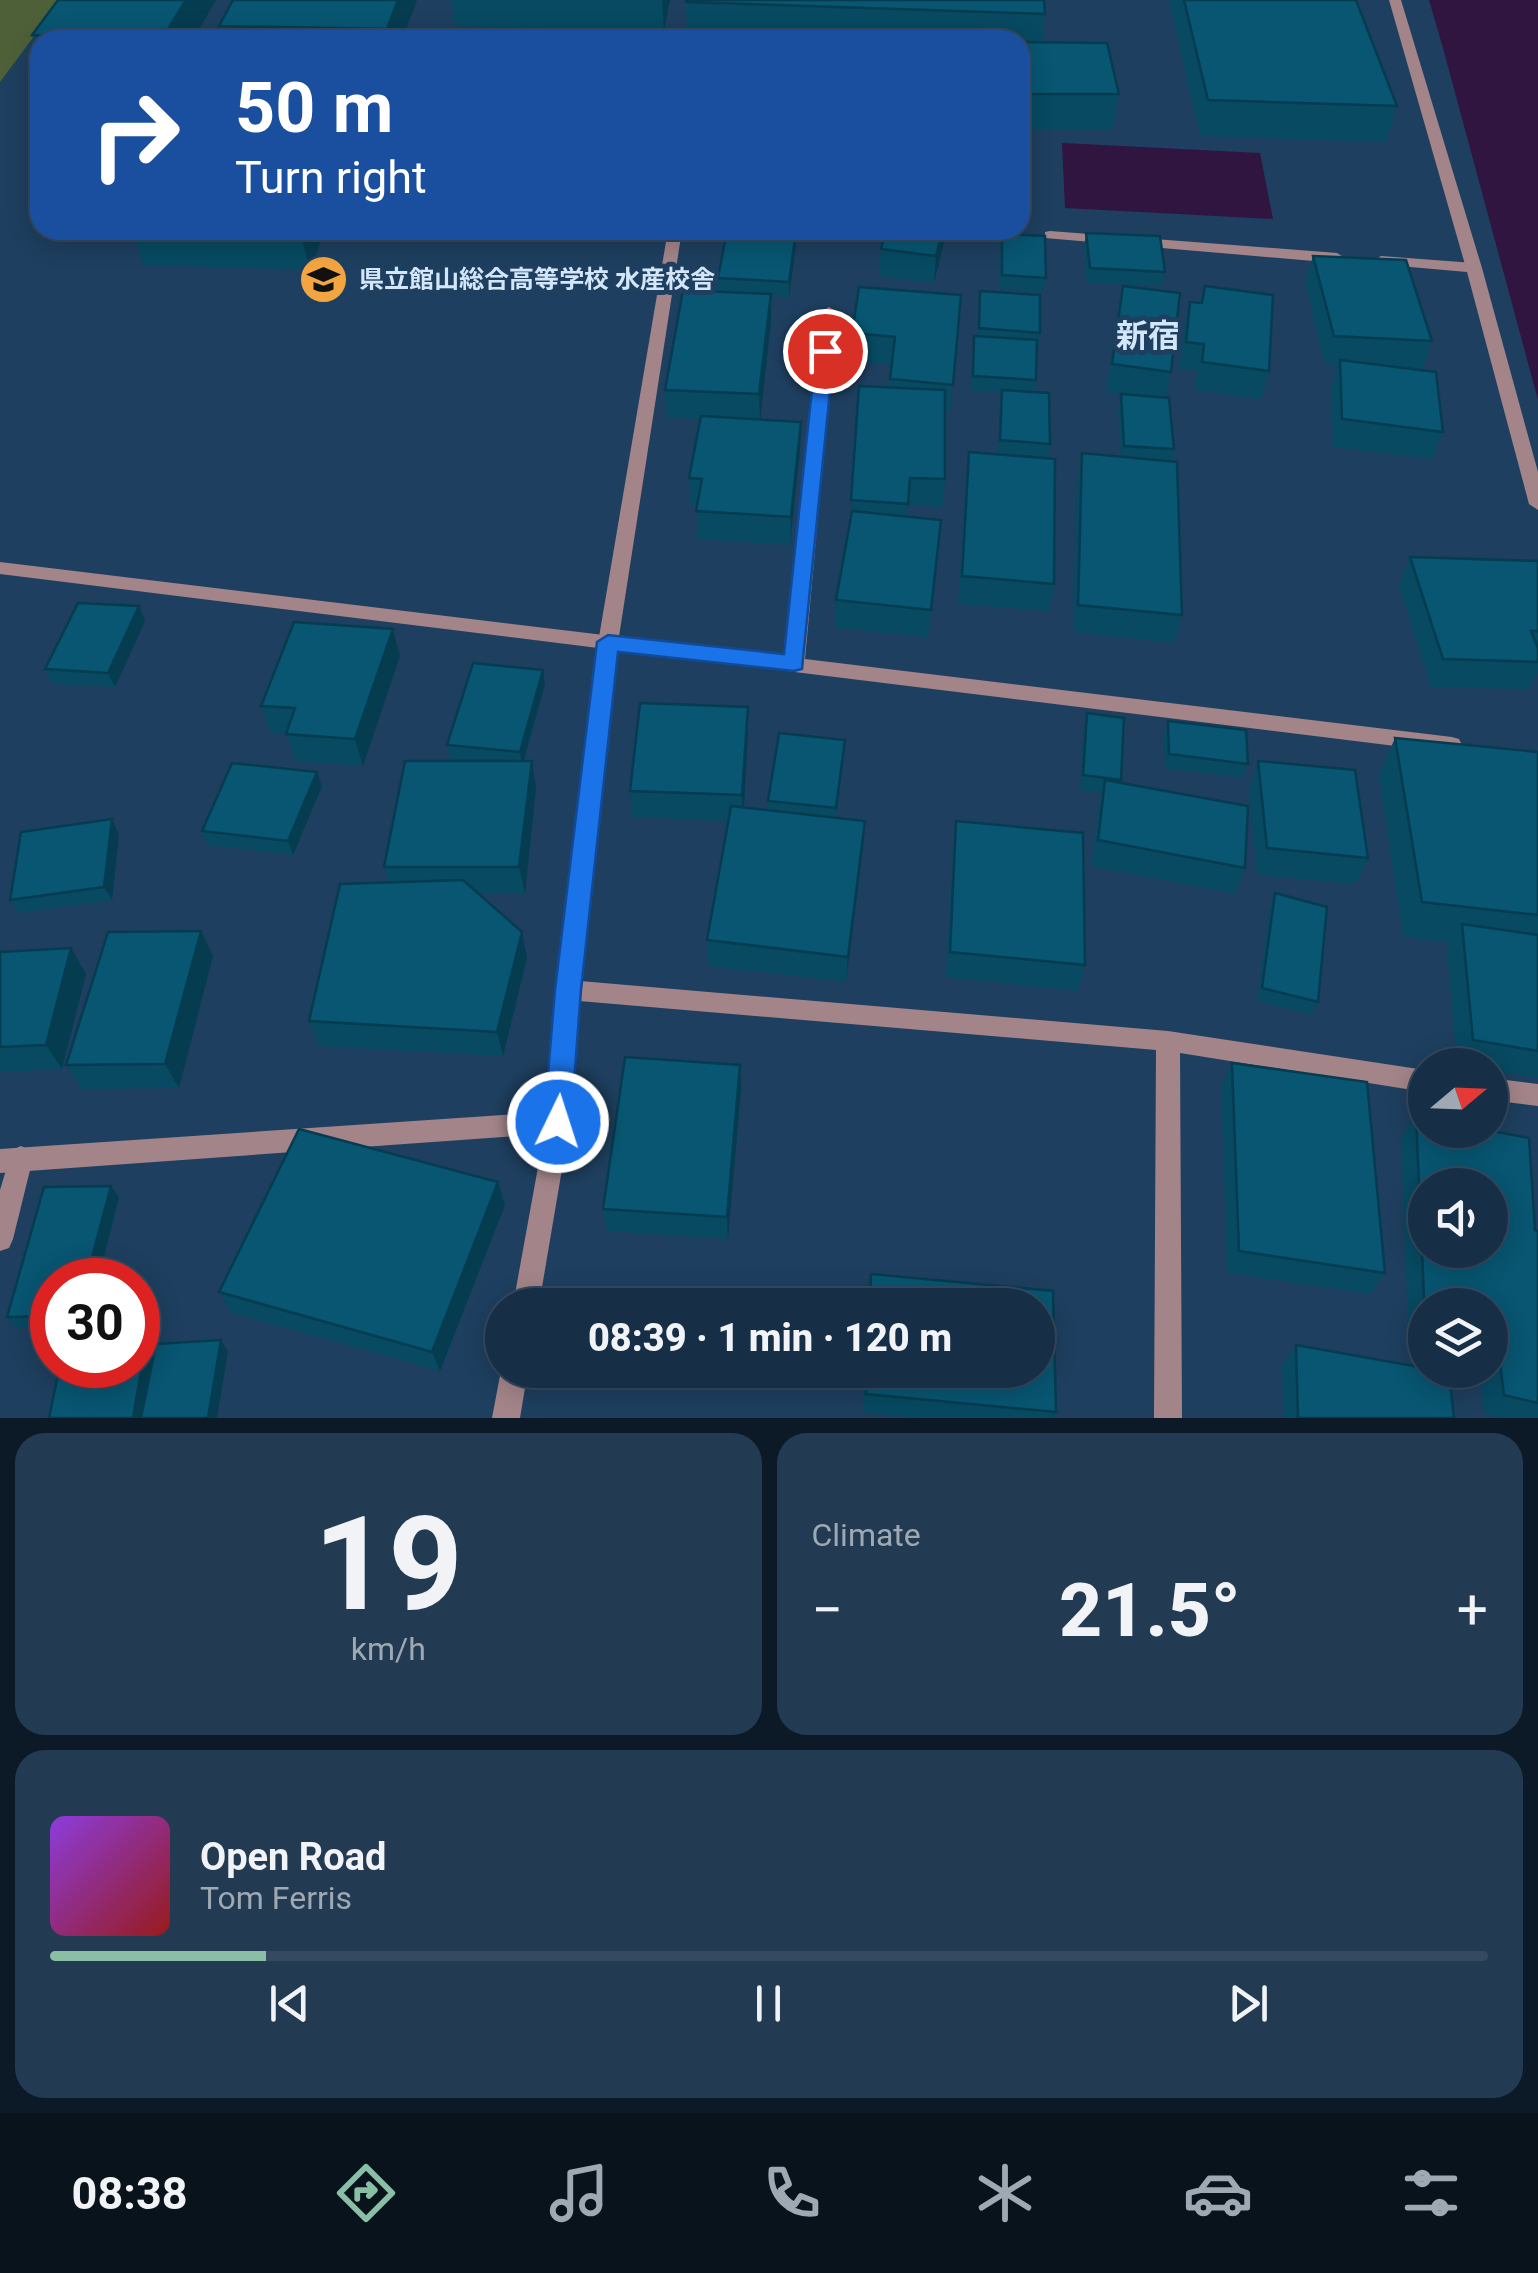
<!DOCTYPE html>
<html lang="en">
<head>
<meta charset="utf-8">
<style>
	body { margin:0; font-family:Roboto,"Noto Sans JP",sans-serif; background:#233b52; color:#f1f3f6; height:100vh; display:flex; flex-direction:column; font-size:38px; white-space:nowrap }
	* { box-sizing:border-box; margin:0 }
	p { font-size:32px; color:#9ea9b4 }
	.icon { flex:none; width:55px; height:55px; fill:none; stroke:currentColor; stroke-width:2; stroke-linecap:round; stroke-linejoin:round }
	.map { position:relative; height:1418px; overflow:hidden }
	.panel { display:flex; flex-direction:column; gap:15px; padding:15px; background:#0c1a27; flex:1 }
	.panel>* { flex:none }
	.hud { position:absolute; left:30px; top:30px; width:1000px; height:210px; border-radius:30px; box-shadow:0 5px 25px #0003,0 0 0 2px #354a60; background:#1a4fa0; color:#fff; overflow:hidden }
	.needle { width:65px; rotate:71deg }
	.controls { position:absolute; left:1408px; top:1048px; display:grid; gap:20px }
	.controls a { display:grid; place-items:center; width:100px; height:100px; border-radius:50%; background:#162f47; box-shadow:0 5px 25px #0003,0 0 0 2px #354a60; font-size:50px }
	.speed { position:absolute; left:30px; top:1258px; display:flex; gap:20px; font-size:50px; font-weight:700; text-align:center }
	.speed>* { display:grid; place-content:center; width:130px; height:130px; border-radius:50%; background:#162f47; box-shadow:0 5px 25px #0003,0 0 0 2px #354a60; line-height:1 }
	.speed .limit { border:15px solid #d22; background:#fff; color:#111 }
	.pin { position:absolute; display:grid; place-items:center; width:85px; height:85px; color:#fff; margin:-42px; border:5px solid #fff; border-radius:50%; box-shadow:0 2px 10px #0007 }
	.me { position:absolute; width:110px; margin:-55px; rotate:4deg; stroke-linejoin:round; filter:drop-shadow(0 0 8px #0008) }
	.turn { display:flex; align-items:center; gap:35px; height:210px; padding:0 40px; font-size:45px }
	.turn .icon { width:130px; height:130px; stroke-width:2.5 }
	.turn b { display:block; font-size:70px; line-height:85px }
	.big { font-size:75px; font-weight:800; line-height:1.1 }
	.panel .card { flex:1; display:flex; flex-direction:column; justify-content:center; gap:15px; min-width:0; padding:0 35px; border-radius:30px; background:#233b52 }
	.panel .dial { align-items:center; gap:0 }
	.dial b { font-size:130px; line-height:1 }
	.song { display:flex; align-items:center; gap:30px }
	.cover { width:120px; height:120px; border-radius:15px; background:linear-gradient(135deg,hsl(270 70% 55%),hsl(0 70% 35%)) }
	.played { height:10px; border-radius:5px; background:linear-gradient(90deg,#8abfa5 15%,#354a60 15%) }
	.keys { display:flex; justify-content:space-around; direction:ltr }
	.heat { display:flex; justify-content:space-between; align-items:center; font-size:55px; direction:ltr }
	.panel .tiles { flex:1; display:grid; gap:15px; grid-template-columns:1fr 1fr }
	.card:last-child { grid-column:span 2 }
	.trip { position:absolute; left:485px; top:1288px; width:570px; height:100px; border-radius:50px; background:#162f47; box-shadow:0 5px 25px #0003,0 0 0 2px #354a60; font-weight:800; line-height:100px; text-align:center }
	.tabs { display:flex; height:160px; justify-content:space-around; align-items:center; background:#09131c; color:#9ea9b4 }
	.tabs .icon { width:70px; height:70px }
	.tabs .active { color:#8abfa5 }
	.tabs b { font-size:45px; color:#f1f3f6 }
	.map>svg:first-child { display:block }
	.green { fill:#4d6037 }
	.water { fill:#2f1540 }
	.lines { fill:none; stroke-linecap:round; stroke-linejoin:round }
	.lane { fill:#a38589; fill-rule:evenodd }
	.street { fill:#a38589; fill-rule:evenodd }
	.wall { fill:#074a62 }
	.shaded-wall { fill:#063c50 }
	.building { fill:#085672; stroke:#063c50; stroke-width:2.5; fill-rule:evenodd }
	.route { fill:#1a73e8; stroke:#114b97; stroke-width:2.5 }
	.labels { text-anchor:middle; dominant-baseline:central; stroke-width:10; stroke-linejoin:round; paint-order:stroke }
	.far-poi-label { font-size:25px; font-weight:bold; fill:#d3e6fa; stroke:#1e3f5f; text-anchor:start }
	.neighbourhood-label { font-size:32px; font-weight:bold; fill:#d3e6fa; stroke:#1e3f5f }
</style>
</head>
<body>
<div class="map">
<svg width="1538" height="1418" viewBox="0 0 1538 1418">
	<rect width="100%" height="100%" fill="#1e3f5f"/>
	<path class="green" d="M 0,0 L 61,0 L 0,82 Z"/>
	<g class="water">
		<path d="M 1429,0 L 1538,0 L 1538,400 L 1443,48 Z"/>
		<path d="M 1062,143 L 1260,153 L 1273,219 L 1065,208 Z"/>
	</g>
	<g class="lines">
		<g class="lane">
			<path d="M 668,230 L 682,230 L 618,643 L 608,650 L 598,643 Z"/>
			<path d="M 1050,231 L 1337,253 L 1345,258 L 1337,263 L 1045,238 L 1045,232 Z"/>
			<path d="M 1381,256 L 1474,263 L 1482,268 L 1538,472 L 1538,510 L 1529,504 L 1467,272 L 1376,264 L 1373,261 Z"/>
			<path d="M 21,1146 L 30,1150 L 33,1158 L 13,1239 L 9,1248 L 0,1251 L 0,1190 L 12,1150 Z"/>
		</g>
		<g class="street">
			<path d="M 1389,0 L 1401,0 L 1482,268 L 1479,271 L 1469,271 L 1466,268 Z"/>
			<path d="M 829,307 L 837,312 L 805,659 L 1452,737 L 1459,739 L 1462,745 L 1459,751 L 1452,753 L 617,650 L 580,981 L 1168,1031 L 1425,1070 L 1425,1092 L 1180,1053 L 1182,1418 L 1154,1418 L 1156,1050 L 579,1001 L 570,1122 L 539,1305 L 513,1305 L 544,1134 L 0,1173 L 0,1149 L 547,1112 L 556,990 L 598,648 L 0,574 L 0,562 L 786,657 L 821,312 Z"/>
			<path d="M 1490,1078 L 1538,1084 L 1538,1106 L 1490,1100 Z"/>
			<path d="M 502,1365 L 502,1370 L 528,1370 L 520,1418 L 492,1418 Z"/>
		</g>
	</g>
	<g class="wall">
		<path d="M 233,0 L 417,0 L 402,40 L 223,40 L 219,26 Z"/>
		<path d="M 448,0 L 670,0 L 664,31 L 455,26 L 452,1 Z"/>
		<path d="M 686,0 L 1045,14 L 1042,42 L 1119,94 L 1113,130 L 1020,130 L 1020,40 L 784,40 L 687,37 Z"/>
		<path d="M 1169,0 L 1356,0 L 1397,106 L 1386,142 L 1200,136 Z"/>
		<path d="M 32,35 L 193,40 L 40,40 L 40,57 Z"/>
		<path d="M 133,230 L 325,230 L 310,270 L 144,265 Z"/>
		<path d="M 867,230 L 947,230 L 934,283 L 879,276 L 881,249 L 884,238 L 867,235 Z"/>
		<path d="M 796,232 L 796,246 L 789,297 L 771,296 L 771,321 L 760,420 L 801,422 L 800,450 L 790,545 L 697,539 L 697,506 L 691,506 L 689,478 L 700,419 L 667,417 L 665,390 L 718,292 L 718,278 Z"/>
		<path d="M 1086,233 L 1165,272 L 1162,286 L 1087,283 L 1084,247 Z"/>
		<path d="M 1002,234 L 1046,278 L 1043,292 L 1000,289 L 1000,248 Z"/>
		<path d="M 1313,256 L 1432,341 L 1422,369 L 1407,368 L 1443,432 L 1432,459 L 1333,447 L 1331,388 L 1338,365 L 1325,364 L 1305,283 Z"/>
		<path d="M 1123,286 L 1171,372 L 1166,398 L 1174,449 L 1171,461 L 1182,615 L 1174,643 L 1073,632 L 1077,481 L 1082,453 L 1121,457 L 1118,409 L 1121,394 L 1127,395 L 1106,392 Z"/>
		<path d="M 1205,286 L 1269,371 L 1261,399 L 1195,390 L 1197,371 L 1179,369 L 1184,329 L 1190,302 L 1200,303 Z"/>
		<path d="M 980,291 L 1040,333 L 1038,348 L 1036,347 L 1036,380 L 1035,392 L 1050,444 L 1048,458 L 1054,584 L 1049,611 L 958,604 L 966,480 L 969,452 L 998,455 L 1001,392 L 971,390 L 973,351 L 974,336 L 978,336 Z"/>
		<path d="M 961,295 L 950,412 L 945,412 L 945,479 L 942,507 L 908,505 L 907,517 L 941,520 L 928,637 L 835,628 L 836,600 L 850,521 L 859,386 L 889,387 L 892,365 L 851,361 L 852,333 Z"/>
		<path d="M 1410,557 L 1538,561 L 1538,672 L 1529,689 L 1431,687 L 1399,585 Z"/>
		<path d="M 139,606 L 145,621 L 115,687 L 52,684 L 45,669 Z"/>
		<path d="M 400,656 L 363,766 L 296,761 L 286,734 L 271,733 L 261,706 Z"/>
		<path d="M 545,684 L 524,761 L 532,761 L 536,788 L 525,893 L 477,893 L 527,958 L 503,1056 L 319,1046 L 309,1021 L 389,883 L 384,867 L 465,761 L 450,760 L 447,745 Z"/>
		<path d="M 1087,713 L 1124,718 L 1120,783 L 1245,868 L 1235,894 L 1091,866 L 1099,807 L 1102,793 L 1080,790 L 1084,728 Z"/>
		<path d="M 1168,721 L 1248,764 L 1243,778 L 1165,768 L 1164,736 Z"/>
		<path d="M 748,734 L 744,808 L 768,810 L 768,801 L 844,754 L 836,818 L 865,821 L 846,982 L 708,966 L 707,940 L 728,821 L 633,817 L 630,791 Z"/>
		<path d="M 1395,738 L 1538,752 L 1538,1078 L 1490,1070 L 1490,1065 L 1457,1065 L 1447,949 L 1451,943 L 1403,937 L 1379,775 Z"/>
		<path d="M 1258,761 L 1368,858 L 1356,884 L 1257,875 L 1249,788 Z"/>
		<path d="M 322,786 L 293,855 L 208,845 L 202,831 Z"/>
		<path d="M 956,821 L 1085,965 L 1078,991 L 946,977 L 953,848 Z"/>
		<path d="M 119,834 L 112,900 L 19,913 L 10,900 Z"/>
		<path d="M 1275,893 L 1318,1002 L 1312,1015 L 1257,1001 L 1270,907 Z"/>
		<path d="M 201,931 L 213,956 L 179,1088 L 82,1089 L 66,1065 Z"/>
		<path d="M 71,948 L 86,974 L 62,1069 L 0,1072 L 0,952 Z"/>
		<path d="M 1232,1063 L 1385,1273 L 1370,1294 L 1227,1273 L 1221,1087 Z"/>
		<path d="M 741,1089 L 728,1239 L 607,1231 L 603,1209 Z"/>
		<path d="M 1416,1115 L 1535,1230 L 1538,1231 L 1538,1418 L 1502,1418 L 1485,1414 L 1479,1370 L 1490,1370 L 1490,1305 L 1425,1305 L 1425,1354 L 1409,1350 L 1401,1139 Z"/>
		<path d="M 498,1182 L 505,1205 L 440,1371 L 232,1313 L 219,1292 Z"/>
		<path d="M 111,1186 L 119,1197 L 98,1280 L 52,1280 L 52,1327 L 17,1328 L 7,1317 Z"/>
		<path d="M 871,1274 L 1053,1291 L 1056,1412 L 1054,1418 L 919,1418 L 863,1412 L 865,1370 L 1038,1370 L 1038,1305 L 868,1305 Z"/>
		<path d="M 1296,1345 L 1454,1418 L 1284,1418 L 1282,1365 Z"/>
	</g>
	<g class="shaded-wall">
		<path d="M 186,0 L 216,0 L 193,40 L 163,40 Z"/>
		<path d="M 398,0 L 417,0 L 402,40 L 389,40 L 387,29 Z"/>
		<path d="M 662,0 L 670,0 L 664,31 Z"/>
		<path d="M 301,230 L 325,230 L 310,270 L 300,232 Z"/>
		<path d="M 943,230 L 947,230 L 934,283 L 936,256 Z"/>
		<path d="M 796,232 L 796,246 L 789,297 L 789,282 Z"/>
		<path d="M 771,294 L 771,321 L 760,422 L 759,394 Z"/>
		<path d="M 801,422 L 800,450 L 790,545 L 791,517 Z"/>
		<path d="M 139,606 L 145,621 L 115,687 L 108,673 Z"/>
		<path d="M 393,629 L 400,656 L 363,766 L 355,739 Z"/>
		<path d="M 543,670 L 545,684 L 522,766 L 520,752 Z"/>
		<path d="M 748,707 L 748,734 L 743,821 L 742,795 Z"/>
		<path d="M 532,761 L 536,788 L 525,893 L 519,867 Z"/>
		<path d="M 317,772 L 322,786 L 293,855 L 288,841 Z"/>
		<path d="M 112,819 L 119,834 L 112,900 L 104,887 Z"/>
		<path d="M 865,821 L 863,847 L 846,982 L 848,957 Z"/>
		<path d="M 201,931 L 213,956 L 179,1088 L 165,1064 Z"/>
		<path d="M 522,932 L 527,958 L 503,1056 L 497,1032 Z"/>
		<path d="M 71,948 L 86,974 L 62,1069 L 46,1045 Z"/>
		<path d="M 740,1065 L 741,1089 L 728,1239 L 727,1217 Z"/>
		<path d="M 498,1182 L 505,1205 L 440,1371 L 432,1352 Z"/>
		<path d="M 111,1186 L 119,1197 L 98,1280 L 86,1280 Z"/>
		<path d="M 151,1313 L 159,1324 L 144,1418 L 133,1418 Z"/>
		<path d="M 221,1340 L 228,1351 L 217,1418 L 208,1418 Z"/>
	</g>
	<g class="building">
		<path d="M 58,0 L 186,0 L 162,39 L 32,35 Z"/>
		<path d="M 233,0 L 398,0 L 387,29 L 219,26 Z"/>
		<path d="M 686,0 L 1044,0 L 1045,14 L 686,2 Z"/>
		<path d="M 1184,0 L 1356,0 L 1397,106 L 1208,100 Z"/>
		<path d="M 236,34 L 382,38 L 381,40 L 233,40 Z"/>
		<path d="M 478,38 L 729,40 L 478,40 Z"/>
		<path d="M 1020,42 L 1107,43 L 1119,94 L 1020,94 Z"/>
		<path d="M 217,230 L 301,230 L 300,232 Z"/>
		<path d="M 727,230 L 796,232 L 789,282 L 718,278 Z"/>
		<path d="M 886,230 L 943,230 L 936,256 L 881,249 Z"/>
		<path d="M 1086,233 L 1160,236 L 1165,272 L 1090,268 Z"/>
		<path d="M 1002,234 L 1045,236 L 1046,278 L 1002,275 Z"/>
		<path d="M 1313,256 L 1406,260 L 1432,341 L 1334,336 Z"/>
		<path d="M 1123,286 L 1180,293 L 1171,372 L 1112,364 Z"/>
		<path d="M 1205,286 L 1273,295 L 1269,371 L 1202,362 L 1204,344 L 1186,342 L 1190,302 L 1202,303 Z"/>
		<path d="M 859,287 L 961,295 L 953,385 L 890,379 L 895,337 L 852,333 Z"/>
		<path d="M 683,290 L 771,294 L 759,394 L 665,390 Z"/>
		<path d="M 980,291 L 1040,295 L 1040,333 L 979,328 Z"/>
		<path d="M 974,336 L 1037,340 L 1036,380 L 973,376 Z"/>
		<path d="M 1340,360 L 1436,372 L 1443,432 L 1342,419 Z"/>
		<path d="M 859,386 L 945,390 L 945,479 L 910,478 L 908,504 L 851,500 Z"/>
		<path d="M 1002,390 L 1049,393 L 1050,444 L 1000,440 Z"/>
		<path d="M 1121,394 L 1169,398 L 1174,449 L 1124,446 Z"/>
		<path d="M 701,416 L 801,422 L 791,517 L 696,511 L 702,479 L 689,478 Z"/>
		<path d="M 969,452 L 1055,459 L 1054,584 L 962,576 Z"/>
		<path d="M 1082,453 L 1177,462 L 1182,615 L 1078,605 Z"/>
		<path d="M 852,511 L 941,520 L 931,610 L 836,600 Z"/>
		<path d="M 1410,557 L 1538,561 L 1538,631 L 1531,631 L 1538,648 L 1538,662 L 1443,659 Z"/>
		<path d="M 78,603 L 139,606 L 108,673 L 45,669 Z"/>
		<path d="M 294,622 L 393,629 L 355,739 L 286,734 L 295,708 L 261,706 Z"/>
		<path d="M 473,663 L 543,670 L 520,752 L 447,745 Z"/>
		<path d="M 640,703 L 748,707 L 742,795 L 630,791 Z"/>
		<path d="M 1087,713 L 1124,718 L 1121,780 L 1083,775 Z"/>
		<path d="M 1168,721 L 1246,730 L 1248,764 L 1169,754 Z"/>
		<path d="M 779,733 L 845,740 L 836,808 L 768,801 Z"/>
		<path d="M 1395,738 L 1538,752 L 1538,915 L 1422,902 Z"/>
		<path d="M 405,761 L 532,761 L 519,867 L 384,867 Z"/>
		<path d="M 1258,761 L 1355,770 L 1368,858 L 1267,848 Z"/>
		<path d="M 232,763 L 317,772 L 288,841 L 202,831 Z"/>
		<path d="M 1105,780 L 1248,806 L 1245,868 L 1098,840 Z"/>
		<path d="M 731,806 L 865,821 L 848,957 L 707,940 Z"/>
		<path d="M 112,819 L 104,887 L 10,900 L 21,832 Z"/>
		<path d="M 956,821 L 1083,833 L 1085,965 L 950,952 Z"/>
		<path d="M 463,880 L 522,932 L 497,1032 L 309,1021 L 340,884 Z"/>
		<path d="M 1275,893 L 1327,907 L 1318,1002 L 1262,988 Z"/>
		<path d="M 1462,924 L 1538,935 L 1538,1051 L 1473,1040 Z"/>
		<path d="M 201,931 L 165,1064 L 66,1065 L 108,932 Z"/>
		<path d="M 71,948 L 46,1045 L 0,1047 L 0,952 Z"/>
		<path d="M 625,1057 L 740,1065 L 727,1217 L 603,1209 Z"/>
		<path d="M 1232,1063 L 1367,1082 L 1385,1273 L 1239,1251 Z"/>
		<path d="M 1416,1115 L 1425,1117 L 1425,1130 L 1487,1130 L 1529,1138 L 1535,1230 L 1538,1231 L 1538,1403 L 1504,1395 L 1498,1346 L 1490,1344 L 1490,1305 L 1425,1305 L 1425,1320 ZM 1425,1185 L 1490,1185 L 1490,1250 L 1425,1250 Z"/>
		<path d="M 299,1129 L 498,1182 L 432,1352 L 219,1292 Z"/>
		<path d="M 111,1186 L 86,1280 L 52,1280 L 52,1316 L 7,1317 L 44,1187 Z"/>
		<path d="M 871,1274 L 1053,1291 L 1056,1412 L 866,1394 L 867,1370 L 1038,1370 L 1038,1305 L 870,1305 Z"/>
		<path d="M 151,1313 L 133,1418 L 49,1418 L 60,1365 L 138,1365 L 138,1314 Z"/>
		<path d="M 221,1340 L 208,1418 L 141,1418 L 156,1344 Z"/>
		<path d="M 1296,1345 L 1425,1368 L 1425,1370 L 1449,1372 L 1454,1418 L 1298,1418 Z"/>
	</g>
	<path class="route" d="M 825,345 L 834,351 L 802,669 L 794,671 L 618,652 L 581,990 L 571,1122 L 567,1131 L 558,1135 L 548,1131 L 544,1122 L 555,990 L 597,642 L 608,635 L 784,654 L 816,351 Z"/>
	<defs>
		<symbol id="school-disc" viewBox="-11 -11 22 22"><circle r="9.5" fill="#f2a541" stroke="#1e3f5f"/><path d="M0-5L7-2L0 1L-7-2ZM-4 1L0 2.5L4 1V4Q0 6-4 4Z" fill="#111"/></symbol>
	</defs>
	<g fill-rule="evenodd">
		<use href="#school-disc" x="296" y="252" width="55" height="55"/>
	</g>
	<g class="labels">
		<g class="far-poi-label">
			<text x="359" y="279">県立館山総合高等学校 水産校舎</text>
		</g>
		<g class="neighbourhood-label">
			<text x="1148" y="336">新宿</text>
		</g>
	</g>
</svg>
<div class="controls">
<a><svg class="needle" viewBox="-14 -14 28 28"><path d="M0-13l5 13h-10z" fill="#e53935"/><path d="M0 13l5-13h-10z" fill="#9ea9b4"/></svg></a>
<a><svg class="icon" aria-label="sound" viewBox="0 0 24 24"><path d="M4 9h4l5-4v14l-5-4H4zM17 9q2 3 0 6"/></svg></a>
<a><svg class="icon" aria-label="layers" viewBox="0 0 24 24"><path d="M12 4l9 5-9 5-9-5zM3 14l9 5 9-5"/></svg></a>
</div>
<div class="speed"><div class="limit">30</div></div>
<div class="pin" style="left:825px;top:351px;background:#d93025"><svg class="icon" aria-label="arrive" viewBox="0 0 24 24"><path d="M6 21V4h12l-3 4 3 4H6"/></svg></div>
<svg class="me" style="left:558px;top:1122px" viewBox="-20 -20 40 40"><circle r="17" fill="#1a73e8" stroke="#fff" stroke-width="3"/><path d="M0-11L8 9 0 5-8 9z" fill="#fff"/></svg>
<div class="trip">08:39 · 1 min · 120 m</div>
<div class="hud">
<div class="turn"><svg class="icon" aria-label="right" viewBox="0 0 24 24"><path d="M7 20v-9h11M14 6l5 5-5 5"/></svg><div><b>50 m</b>Turn right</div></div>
</div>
</div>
<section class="panel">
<div class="tiles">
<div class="card dial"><b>19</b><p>km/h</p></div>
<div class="card"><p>Climate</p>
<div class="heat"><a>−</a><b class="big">21.5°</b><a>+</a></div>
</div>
<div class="card">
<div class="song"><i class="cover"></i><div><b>Open Road</b><p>Tom Ferris</p></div></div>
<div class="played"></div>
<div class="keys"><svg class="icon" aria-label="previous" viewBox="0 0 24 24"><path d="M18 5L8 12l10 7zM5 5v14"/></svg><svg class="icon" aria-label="pause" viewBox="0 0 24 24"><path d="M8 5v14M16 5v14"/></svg><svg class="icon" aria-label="next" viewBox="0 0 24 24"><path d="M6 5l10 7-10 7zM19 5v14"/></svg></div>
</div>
</div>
</section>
<nav class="tabs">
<b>08:38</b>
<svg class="icon active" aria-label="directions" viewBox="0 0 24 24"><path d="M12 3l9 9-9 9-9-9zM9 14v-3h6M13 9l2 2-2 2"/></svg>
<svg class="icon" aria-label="music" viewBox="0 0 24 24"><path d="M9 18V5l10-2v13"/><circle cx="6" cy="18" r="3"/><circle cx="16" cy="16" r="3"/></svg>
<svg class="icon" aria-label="phone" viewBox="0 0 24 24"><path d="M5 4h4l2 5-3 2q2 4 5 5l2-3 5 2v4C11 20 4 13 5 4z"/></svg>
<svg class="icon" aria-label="climate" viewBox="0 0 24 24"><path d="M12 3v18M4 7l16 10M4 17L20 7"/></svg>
<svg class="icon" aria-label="car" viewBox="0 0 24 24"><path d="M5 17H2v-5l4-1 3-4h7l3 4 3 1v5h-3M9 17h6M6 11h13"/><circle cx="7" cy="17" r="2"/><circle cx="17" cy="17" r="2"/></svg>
<svg class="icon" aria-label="filters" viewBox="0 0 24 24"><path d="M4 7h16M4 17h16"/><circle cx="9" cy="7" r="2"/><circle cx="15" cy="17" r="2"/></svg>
</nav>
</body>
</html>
